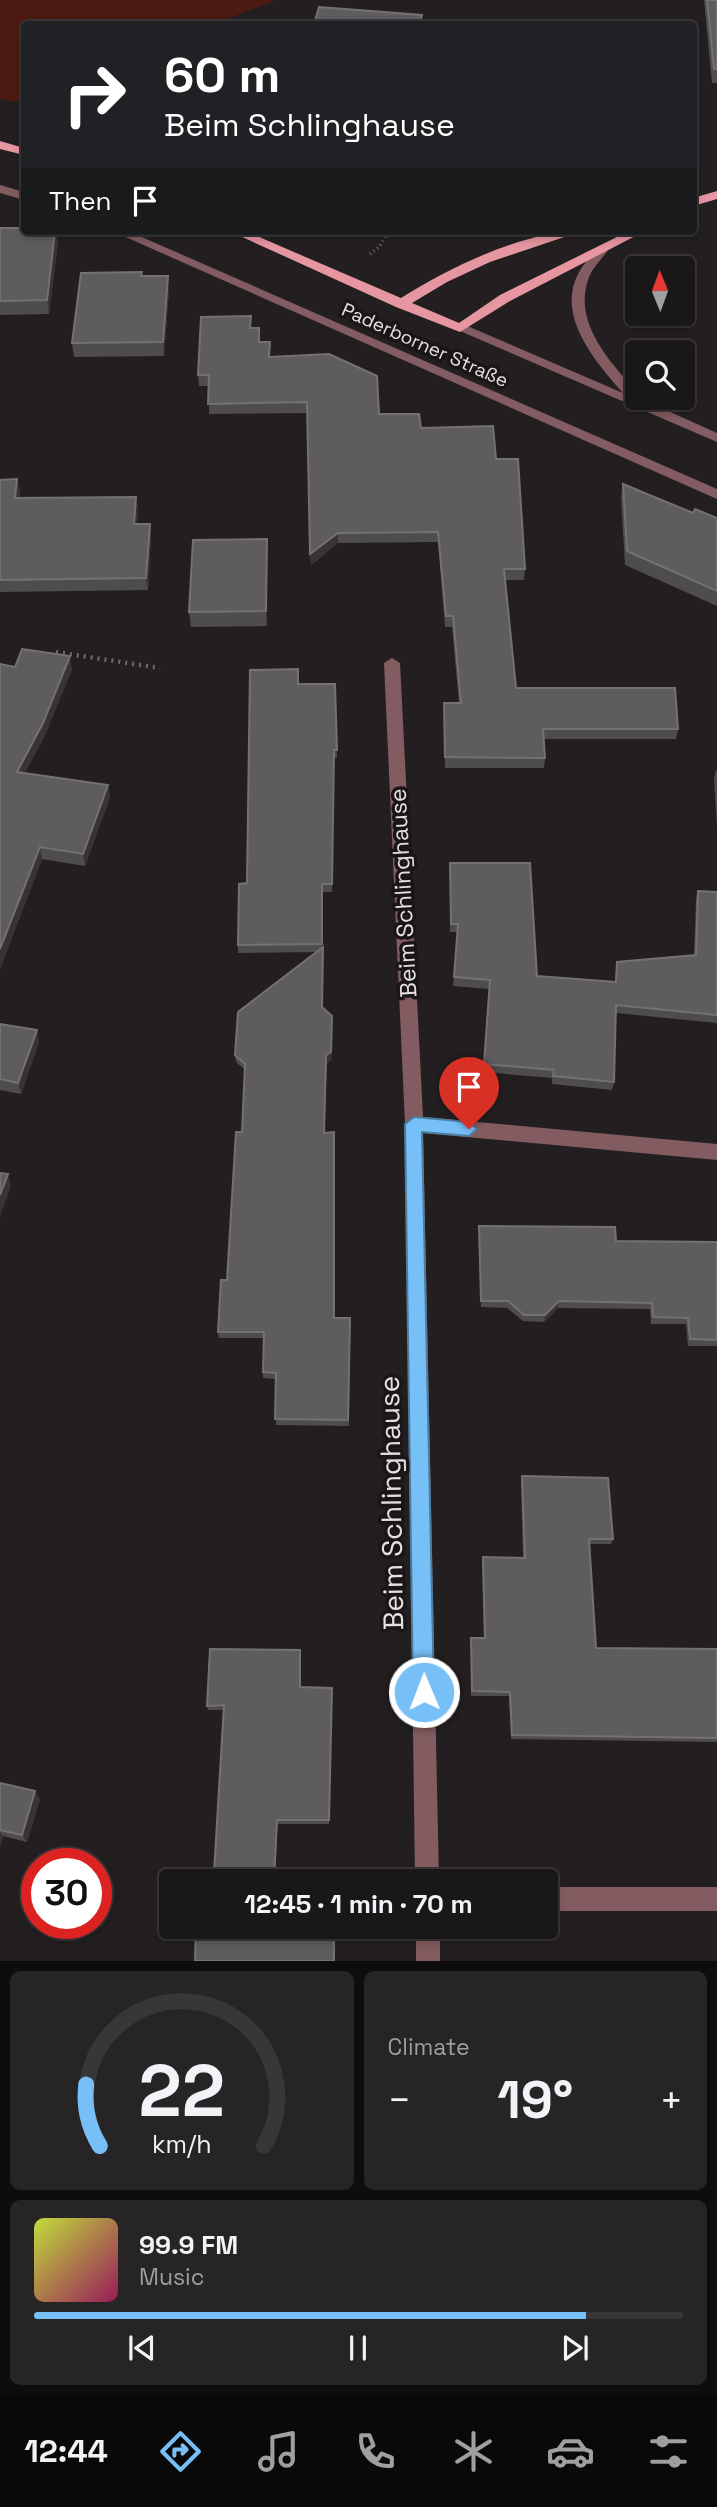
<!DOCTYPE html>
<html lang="en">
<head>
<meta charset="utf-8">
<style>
	body { margin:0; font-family:"Space Grotesk",sans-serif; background:#272426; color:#f1f3f6; height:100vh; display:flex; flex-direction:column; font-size:26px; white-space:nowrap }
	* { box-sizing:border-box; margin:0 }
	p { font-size:23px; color:#9f9fa2 }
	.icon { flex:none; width:38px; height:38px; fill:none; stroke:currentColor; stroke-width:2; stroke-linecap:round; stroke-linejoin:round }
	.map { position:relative; height:1961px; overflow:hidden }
	.side { display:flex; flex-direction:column; gap:10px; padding:10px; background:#0e0d0e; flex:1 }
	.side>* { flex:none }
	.hud { position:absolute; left:21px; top:21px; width:676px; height:214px; border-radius:7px; box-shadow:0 4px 10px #0003,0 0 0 2px #383638; background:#202124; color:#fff; overflow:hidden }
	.needle { width:46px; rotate:359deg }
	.controls { position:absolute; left:625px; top:256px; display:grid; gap:14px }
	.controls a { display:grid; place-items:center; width:70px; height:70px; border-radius:7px; background:#1a1719; box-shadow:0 4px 10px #0003,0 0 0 2px #383638; font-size:35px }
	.speed { position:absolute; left:21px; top:1848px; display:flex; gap:14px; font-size:35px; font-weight:700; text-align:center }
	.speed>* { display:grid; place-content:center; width:91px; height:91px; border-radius:50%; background:#1a1719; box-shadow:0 4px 10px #0003,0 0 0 2px #383638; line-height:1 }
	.speed .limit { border:10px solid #d22; background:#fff; color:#111 }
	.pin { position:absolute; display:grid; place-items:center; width:60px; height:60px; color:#fff; margin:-72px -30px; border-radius:50% 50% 50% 0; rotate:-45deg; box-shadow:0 0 7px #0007 }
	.pin .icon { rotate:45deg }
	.me { position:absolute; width:77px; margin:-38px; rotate:359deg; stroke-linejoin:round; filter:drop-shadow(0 0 5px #0008) }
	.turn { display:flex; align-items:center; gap:24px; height:147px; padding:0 28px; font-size:32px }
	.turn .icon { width:91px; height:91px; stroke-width:2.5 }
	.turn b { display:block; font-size:49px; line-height:60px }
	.then { display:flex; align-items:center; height:66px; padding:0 28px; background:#0003; gap:14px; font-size:26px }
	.big { font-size:52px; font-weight:800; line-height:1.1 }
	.side .tile { flex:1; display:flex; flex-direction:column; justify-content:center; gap:10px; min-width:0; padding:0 24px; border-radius:10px; background:#272426 }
	.side .dial { align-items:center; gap:0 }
	.dial svg { height:182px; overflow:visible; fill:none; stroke:#383638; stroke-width:7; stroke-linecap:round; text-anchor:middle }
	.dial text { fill:#f1f3f6; stroke:none }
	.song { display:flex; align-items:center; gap:21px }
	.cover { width:84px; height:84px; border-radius:10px; background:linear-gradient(135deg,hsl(70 70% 55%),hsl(330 70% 35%)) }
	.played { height:7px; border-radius:4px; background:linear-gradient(90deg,#77c0f7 85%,#383638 85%) }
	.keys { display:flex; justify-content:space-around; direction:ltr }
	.heat { display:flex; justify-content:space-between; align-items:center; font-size:38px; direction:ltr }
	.side .tiles { flex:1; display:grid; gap:10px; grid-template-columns:1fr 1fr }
	.tile:last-child { grid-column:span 2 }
	.trip { position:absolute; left:159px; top:1869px; width:399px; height:70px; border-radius:7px; background:#1a1719; box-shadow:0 4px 10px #0003,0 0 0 2px #383638; font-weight:800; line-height:70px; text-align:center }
	.tabs { display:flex; height:112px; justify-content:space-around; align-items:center; background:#0a090a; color:#9f9fa2 }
	.tabs .icon { width:49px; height:49px }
	.tabs .on { color:#77c0f7 }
	.tabs b { font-size:32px; color:#f1f3f6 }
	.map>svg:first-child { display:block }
	.green { fill:#4d1a11 }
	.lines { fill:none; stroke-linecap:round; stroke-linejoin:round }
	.path-far1 { stroke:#6e6b6c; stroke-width:3.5; stroke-dasharray:1 3.5; stroke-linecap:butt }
	.path { stroke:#6e6b6c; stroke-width:4.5; stroke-dasharray:2 5; stroke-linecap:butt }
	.minor { fill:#825c60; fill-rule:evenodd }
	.major { fill:#e696a1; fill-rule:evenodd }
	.wall { fill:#4f4c4f }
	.shaded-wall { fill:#373336 }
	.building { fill:#5f5c5f; stroke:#747173; stroke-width:2 }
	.route { fill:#77c0f7; stroke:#4d7da1; stroke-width:2 }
	.labels { text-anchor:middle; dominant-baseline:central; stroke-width:7; stroke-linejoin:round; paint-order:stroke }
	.far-street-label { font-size:19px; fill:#e4e1e2; stroke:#1a1618 }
	.street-label { font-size:23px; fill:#e4e1e2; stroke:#1a1618 }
	.near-street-label { font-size:28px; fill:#e4e1e2; stroke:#1a1618 }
</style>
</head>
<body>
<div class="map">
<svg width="717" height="1961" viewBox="0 0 717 1961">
	<rect width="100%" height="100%" fill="#231f21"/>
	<path class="green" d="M 0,0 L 276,0 L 214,24 L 24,24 L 24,99 L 16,102 L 0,99 Z"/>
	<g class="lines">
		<path class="path-far1" d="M 370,254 L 379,247 L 389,231"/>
		<path class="path" d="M 56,652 L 160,668"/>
		<g class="minor">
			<path d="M 0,185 L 24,192 L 24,200 L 0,193 Z"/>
			<path d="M 112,231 L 128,231 L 717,489 L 717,499 Z"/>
			<path d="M 602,246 L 608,250 C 602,259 593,267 589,277 C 572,322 609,361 637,392 L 637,397 L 717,433 L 717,442 L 453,328 L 455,325 L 465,325 L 623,393 C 596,362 556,317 578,274 C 583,264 591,256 598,247 Z"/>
			<path d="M 392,658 L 400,663 L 423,1117 L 717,1144 L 717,1160 L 423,1133 L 439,1881 L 415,1881 L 405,1124 L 384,663 Z"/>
			<rect x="546" y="1887" width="171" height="24"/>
			<rect x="416" y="1927" width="24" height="34"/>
		</g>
		<g class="major">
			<path d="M 0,141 L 24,148 L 24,155 L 0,149 Z"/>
			<path d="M 717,191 L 717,199 L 693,206 L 693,198 Z"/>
			<path d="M 229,231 L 245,231 L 401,298 C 451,267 523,231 582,231 L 490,262 L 447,282 L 412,303 L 459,323 L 500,295 L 629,231 L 645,231 L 510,301 L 460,332 L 396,307 Z"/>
		</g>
	</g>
	<g class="wall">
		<path d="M 704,0 L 717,0 L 717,83 L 712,83 Z"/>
		<path d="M 0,228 L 58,242 L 49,314 L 0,315 Z"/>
		<path d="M 142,276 L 169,290 L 164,356 L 74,357 L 72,343 Z"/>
		<path d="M 251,328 L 260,342 L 270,356 L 379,414 L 421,428 L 496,459 L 525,569 L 524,580 L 505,580 L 516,688 L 678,729 L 676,739 L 544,739 L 545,758 L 544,768 L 445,768 L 444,703 L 459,703 L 452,627 L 445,627 L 438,542 L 338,543 L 311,565 L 307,413 L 209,414 L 209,386 L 199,386 L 198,375 Z"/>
		<path d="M 0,480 L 20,491 L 19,498 L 136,497 L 138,509 L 137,524 L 150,524 L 151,536 L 148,590 L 0,592 Z"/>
		<path d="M 623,484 L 693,513 L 717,518 L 717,606 L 625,565 L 621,498 Z"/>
		<path d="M 267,539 L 267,626 L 191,627 L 189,612 Z"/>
		<path d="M 0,664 L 15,667 L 72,669 L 45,735 L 25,773 L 108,785 L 110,797 L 85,866 L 42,859 L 0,969 Z"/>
		<path d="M 298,684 L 335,684 L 337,758 L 334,758 L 332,892 L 322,892 L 322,1007 L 332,1059 L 327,1063 L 324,1133 L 334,1318 L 350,1318 L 349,1426 L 276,1425 L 276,1379 L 263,1378 L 264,1338 L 219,1338 L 218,1332 L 227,1280 L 242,1132 L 245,1070 L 236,1062 L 235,1055 L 317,952 L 238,953 L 238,945 L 247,883 Z"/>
		<path d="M 716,770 L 717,770 L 717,827 L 714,779 Z"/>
		<path d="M 450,863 L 537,976 L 615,982 L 617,962 L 694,955 L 696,899 L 698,891 L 717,892 L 717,1023 L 616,1013 L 614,1082 L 612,1090 L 552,1084 L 552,1078 L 483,1072 L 489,989 L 453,986 L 457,932 L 450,932 Z"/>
		<path d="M 0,1024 L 39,1042 L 21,1094 L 0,1090 Z"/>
		<path d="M 479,1226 L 616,1241 L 717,1242 L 717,1346 L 688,1346 L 686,1324 L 651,1324 L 650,1309 L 558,1308 L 544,1322 L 523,1321 L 507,1308 L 481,1307 Z"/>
		<path d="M 522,1476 L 613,1539 L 611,1544 L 589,1544 L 596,1648 L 717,1649 L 717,1742 L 511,1739 L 509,1696 L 471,1696 L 471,1638 L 484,1638 L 482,1563 L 483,1557 L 523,1558 L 521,1482 Z"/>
		<path d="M 300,1687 L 332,1688 L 329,1824 L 277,1824 L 275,1881 L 180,1881 L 214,1873 L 224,1710 L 208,1710 L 207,1706 Z"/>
		<path d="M 0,1783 L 40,1799 L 27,1842 L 3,1836 L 0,1846 Z"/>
	</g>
	<g class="shaded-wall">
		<path d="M 55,231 L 56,231 L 58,242 L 49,314 L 47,300 Z"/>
		<path d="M 168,276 L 169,290 L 164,356 L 163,342 Z"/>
		<path d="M 17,479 L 20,491 L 17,510 L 15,498 Z"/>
		<path d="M 136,497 L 138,509 L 136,536 L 134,524 Z"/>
		<path d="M 150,524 L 151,536 L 148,590 L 146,578 Z"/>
		<path d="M 338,533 L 338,543 L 311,565 L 310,554 Z"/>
		<path d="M 267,539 L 267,626 L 266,611 Z"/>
		<path d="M 70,656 L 72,669 L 45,735 L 19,784 L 17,772 Z"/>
		<path d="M 108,785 L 110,797 L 85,866 L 83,854 Z"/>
		<path d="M 40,847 L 42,859 L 0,969 L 0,949 Z"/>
		<path d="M 332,1016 L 332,1059 L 327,1063 L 326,1055 Z"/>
		<path d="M 37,1030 L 39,1042 L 21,1094 L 18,1083 Z"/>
		<path d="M 8,1174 L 11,1186 L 0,1217 L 0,1195 Z"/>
		<path d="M 559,1301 L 558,1308 L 544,1322 L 545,1315 Z"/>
		<path d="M 35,1791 L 40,1799 L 27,1842 L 22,1835 Z"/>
		<path d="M 0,1832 L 3,1836 L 0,1846 Z"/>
	</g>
	<g class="building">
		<path d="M 707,0 L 717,0 L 717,69 L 714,69 Z"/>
		<path d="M 319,7 L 422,15 L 420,24 L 314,24 Z"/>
		<path d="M 0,228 L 24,228 L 24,231 L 55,231 L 47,300 L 0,301 Z"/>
		<path d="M 142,272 L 141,276 L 168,276 L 163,342 L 72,343 L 81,273 Z"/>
		<path d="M 251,316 L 250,328 L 259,328 L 259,342 L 270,342 L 269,357 L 329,354 L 377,376 L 379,414 L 419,414 L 421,428 L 493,426 L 496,459 L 518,459 L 525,569 L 504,569 L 516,688 L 675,688 L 678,729 L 543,729 L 545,758 L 445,757 L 444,703 L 461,703 L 453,616 L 446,616 L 438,532 L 338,533 L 310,554 L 307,402 L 208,404 L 209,375 L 198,375 L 201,317 Z"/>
		<path d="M 17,479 L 15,498 L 136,497 L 134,524 L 150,524 L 146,578 L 0,580 L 0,480 Z"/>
		<path d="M 623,484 L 693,513 L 695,509 L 717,518 L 717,591 L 627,551 Z"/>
		<path d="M 267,539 L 266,611 L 189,612 L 193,540 Z"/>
		<path d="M 22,649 L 70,656 L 43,723 L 17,772 L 108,785 L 83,854 L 40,847 L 0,949 L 0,664 L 15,667 Z"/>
		<path d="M 298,669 L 298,684 L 335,684 L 337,750 L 334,750 L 332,884 L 322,884 L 322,944 L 238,945 L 239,884 L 247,883 L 250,670 Z"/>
		<path d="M 450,863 L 530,863 L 537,976 L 616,982 L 617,962 L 696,955 L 698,891 L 717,892 L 717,1015 L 616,1005 L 614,1082 L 553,1076 L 554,1070 L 484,1064 L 490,980 L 454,977 L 458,924 L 451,924 Z"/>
		<path d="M 323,947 L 322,1007 L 332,1016 L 331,1052 L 326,1055 L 324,1133 L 334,1132 L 334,1318 L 350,1318 L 348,1420 L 275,1419 L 276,1373 L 263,1372 L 264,1332 L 218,1332 L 221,1280 L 227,1280 L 236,1132 L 242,1132 L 245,1064 L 235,1055 L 238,1012 Z"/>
		<path d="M 0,1024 L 37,1030 L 18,1083 L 0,1079 Z"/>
		<path d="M 0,1173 L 8,1174 L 0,1195 Z"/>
		<path d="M 479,1226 L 615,1227 L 616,1241 L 717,1242 L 717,1340 L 690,1339 L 688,1318 L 653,1317 L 652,1303 L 559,1301 L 545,1315 L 524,1315 L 508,1301 L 481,1301 Z"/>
		<path d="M 522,1476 L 608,1478 L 613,1539 L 589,1539 L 596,1648 L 717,1649 L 717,1738 L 512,1735 L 510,1692 L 472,1691 L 471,1638 L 485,1638 L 483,1557 L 525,1558 Z"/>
		<path d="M 210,1649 L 300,1650 L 300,1687 L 332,1688 L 329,1820 L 277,1820 L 274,1881 L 180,1881 L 181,1873 L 214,1873 L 224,1705 L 207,1706 Z"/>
		<path d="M 0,1783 L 35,1791 L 22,1835 L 0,1830 Z"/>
		<path d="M 196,1927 L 334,1927 L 334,1961 L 195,1961 Z"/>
	</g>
	<path class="route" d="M 414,1117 L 469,1122 L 477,1129 L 469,1136 L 422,1132 L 434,1692 L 431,1699 L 424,1702 L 416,1699 L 413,1692 L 405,1124 Z"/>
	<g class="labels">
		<g class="far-street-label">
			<text transform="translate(425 345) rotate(24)">Paderborner Straße</text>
		</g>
		<g class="street-label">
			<text transform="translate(403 893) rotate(-93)">Beim Schlinghause</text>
		</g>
		<g class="near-street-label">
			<text transform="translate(391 1503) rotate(-91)">Beim Schlinghause</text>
		</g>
	</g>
</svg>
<div class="controls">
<a><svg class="needle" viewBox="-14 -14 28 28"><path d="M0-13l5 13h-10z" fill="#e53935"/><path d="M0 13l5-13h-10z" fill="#9f9fa2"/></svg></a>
<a><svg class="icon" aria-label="search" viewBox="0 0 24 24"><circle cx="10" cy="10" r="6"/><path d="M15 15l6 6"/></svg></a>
</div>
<div class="speed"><div class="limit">30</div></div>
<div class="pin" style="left:469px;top:1129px;background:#d93025"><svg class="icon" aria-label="arrive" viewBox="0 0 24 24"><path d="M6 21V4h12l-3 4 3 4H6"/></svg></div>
<svg class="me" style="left:424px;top:1692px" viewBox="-20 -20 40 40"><circle r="17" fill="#77c0f7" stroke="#fff" stroke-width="3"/><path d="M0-11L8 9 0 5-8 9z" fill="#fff"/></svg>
<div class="trip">12:45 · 1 min · 70 m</div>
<div class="hud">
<div class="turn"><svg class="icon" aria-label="right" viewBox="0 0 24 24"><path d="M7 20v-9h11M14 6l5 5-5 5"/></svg><div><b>60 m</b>Beim Schlinghause</div></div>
<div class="then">Then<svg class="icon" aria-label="arrive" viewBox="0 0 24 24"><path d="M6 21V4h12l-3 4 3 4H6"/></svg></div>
</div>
</div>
<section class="side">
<div class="tiles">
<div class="tile dial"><svg viewBox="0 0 100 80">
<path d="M14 69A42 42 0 1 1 86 69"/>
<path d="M14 69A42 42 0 0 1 8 42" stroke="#77c0f7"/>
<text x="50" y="56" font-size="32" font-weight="700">22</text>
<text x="50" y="72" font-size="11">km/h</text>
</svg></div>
<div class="tile"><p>Climate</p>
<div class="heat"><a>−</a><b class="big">19°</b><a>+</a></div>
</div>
<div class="tile">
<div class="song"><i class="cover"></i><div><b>99.9 FM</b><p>Music</p></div></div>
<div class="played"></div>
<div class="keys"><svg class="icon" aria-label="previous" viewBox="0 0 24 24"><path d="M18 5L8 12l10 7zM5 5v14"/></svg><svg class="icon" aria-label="pause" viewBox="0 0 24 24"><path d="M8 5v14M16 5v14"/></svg><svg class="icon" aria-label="next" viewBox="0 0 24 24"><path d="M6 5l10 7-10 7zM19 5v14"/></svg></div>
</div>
</div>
</section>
<nav class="tabs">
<b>12:44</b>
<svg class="icon on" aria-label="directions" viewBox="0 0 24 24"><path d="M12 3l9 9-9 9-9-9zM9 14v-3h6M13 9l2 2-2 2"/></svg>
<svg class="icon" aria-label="music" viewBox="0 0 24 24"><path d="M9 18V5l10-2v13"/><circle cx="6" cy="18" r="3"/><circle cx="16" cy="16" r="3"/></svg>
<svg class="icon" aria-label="phone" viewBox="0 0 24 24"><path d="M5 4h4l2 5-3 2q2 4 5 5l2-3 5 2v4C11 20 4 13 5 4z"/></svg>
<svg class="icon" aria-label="climate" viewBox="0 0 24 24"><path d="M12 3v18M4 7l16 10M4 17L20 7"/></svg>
<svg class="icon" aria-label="car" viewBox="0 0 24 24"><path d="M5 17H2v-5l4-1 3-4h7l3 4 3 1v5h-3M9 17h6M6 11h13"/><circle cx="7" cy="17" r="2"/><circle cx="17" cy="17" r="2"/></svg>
<svg class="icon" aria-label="filters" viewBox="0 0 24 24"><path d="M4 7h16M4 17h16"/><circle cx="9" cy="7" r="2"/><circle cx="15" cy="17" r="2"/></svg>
</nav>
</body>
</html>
